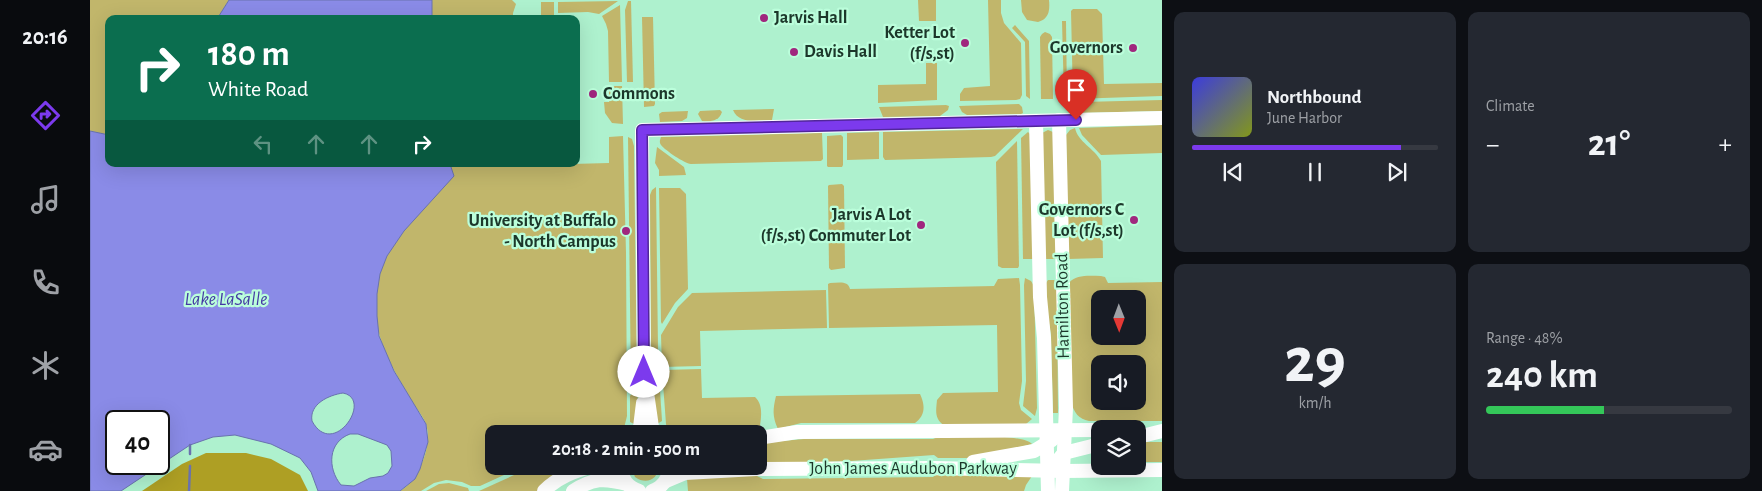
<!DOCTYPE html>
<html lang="en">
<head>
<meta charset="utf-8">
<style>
	body { margin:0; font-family:"Alegreya Sans",sans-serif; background:#242831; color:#f1f3f6; height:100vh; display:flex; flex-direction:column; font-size:19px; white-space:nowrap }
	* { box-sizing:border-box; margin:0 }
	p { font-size:16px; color:#9ea1a6 }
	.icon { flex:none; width:28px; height:28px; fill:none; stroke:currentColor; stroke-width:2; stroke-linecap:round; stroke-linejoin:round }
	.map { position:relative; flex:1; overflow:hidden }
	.sheet { display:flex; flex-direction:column; gap:12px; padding:12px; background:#0d0f14; width:600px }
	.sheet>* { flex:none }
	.hud { position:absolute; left:15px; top:15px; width:475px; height:152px; border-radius:10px; box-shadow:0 5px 20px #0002; background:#0b6e4f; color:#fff; overflow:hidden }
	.needle { width:32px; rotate:179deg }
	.tools { position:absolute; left:1001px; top:290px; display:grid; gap:10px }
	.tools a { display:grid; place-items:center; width:55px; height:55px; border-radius:10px; background:#171b24; box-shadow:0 5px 20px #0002; font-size:25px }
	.speed { position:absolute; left:15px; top:410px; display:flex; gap:10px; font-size:25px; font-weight:700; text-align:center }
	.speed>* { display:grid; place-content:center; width:65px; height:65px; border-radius:50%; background:#171b24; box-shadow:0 5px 20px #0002; line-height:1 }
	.speed .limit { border:2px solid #111; border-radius:8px; background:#fff; color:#111 }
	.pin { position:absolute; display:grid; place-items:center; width:42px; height:42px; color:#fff; margin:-51px -21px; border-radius:50% 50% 50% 0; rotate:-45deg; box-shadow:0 0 5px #0007 }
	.pin .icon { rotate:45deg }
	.me { position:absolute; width:55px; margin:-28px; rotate:0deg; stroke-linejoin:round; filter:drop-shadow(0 0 4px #0008) }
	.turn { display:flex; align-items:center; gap:18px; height:105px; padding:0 20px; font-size:22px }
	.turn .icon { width:65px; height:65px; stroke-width:2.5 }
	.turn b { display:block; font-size:35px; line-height:42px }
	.lanes { display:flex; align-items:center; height:48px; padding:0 20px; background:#0003; justify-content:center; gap:25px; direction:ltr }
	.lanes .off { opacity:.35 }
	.big { font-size:38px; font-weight:700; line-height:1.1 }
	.sheet .widget { flex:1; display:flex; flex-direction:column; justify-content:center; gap:8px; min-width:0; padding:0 18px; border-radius:10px; background:#242831 }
	.sheet .dial { align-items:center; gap:0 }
	.dial b { font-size:65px; line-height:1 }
	.song { display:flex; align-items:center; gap:15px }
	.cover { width:60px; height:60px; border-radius:8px; background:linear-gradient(135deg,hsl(240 70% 55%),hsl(70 70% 35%)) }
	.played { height:5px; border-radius:2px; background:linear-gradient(90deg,#7c3aed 85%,#363941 85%) }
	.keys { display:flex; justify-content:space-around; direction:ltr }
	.heat { display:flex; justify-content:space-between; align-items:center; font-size:28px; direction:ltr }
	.charge { height:8px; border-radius:4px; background:linear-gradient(90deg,#34c759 48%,#363941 0) }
	.sheet .tiles { flex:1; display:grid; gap:12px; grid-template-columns:repeat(2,1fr) }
	.trip { position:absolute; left:395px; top:425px; width:282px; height:50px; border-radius:10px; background:#171b24; box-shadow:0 5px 20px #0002; font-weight:700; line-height:50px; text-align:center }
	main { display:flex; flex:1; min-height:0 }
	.tab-bar { display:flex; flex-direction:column; width:90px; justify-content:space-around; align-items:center; background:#090b0e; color:#9ea1a6 }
	.tab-bar .icon { width:35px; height:35px }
	.tab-bar .active { color:#7c3aed }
	.tab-bar b { font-size:22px; color:#f1f3f6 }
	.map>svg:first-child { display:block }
	.green { fill:#c1b66b; fill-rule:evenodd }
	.forest { fill:#ae9f24 }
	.water { fill:#8a8be7; stroke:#6972ae; fill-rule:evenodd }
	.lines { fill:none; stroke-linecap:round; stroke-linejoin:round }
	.stream { stroke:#6972ae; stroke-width:2.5 }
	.secondary { stroke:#fff; stroke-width:14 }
	.route-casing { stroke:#51269a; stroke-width:12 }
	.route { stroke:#7c3aed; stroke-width:9 }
	.poi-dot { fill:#a0277e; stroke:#bbfedb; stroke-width:2 }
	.labels { text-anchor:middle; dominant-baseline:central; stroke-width:4.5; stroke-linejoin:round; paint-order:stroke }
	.poi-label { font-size:18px; font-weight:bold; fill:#1c372a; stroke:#bbfedb; text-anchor:end }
	.street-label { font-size:18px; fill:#1c372a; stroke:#bbfedb }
	.water-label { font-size:19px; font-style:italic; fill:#4439a3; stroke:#bbfedb }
</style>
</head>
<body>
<main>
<nav class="tab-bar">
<b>20:16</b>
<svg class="icon active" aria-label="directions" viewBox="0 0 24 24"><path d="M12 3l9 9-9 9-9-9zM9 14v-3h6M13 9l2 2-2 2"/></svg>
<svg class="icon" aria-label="music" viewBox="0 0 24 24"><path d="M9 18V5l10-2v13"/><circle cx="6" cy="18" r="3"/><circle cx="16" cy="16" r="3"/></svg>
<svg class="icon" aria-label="phone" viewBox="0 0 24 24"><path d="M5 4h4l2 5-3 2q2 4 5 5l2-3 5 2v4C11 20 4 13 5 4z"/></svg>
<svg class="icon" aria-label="climate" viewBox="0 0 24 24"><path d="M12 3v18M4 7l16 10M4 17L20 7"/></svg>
<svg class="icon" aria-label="car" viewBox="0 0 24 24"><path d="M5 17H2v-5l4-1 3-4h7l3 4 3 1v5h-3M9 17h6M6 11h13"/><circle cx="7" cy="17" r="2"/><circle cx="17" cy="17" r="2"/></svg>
</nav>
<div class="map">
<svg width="1072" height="491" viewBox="0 0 1072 491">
	<rect width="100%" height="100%" fill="#aef1ce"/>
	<g class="green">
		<path d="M 0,0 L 139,0 L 127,19 L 19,19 L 19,135 L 0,131 Z"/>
		<path d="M 342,0 L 422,0 L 426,4 L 423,13 L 423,19 L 342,19 Z"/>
		<path d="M 828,0 L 846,0 L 846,21 L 829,21 Z"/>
		<path d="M 898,0 L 911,0 L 911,13 L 914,23 L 931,43 L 932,95 L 930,99 L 926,100 L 870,101 L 870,94 L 874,88 L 900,86 Z"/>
		<path d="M 931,0 L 959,0 C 960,10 959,19 948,22 L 937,20 L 932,12 Z"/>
		<path d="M 528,1 L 509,14 L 498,12 L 468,13 L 468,2 Z"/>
		<path d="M 538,1 L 541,1 L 543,82 L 537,82 L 535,10 Z"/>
		<rect x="451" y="2" width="13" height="16"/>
		<path d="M 530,5 L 532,82 L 519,82 L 518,31 L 516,24 L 512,16 Z"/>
		<path d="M 983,9 L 1007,9 L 1012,14 L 1014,84 L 1072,83 L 1072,96 L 983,99 L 981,11 Z"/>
		<path d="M 552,17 L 563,17 L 565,104 L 564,106 L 554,107 Z"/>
		<path d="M 972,21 L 976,21 L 977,98 L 974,98 Z"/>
		<path d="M 925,25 L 939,41 L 940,99 L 936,96 L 935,42 L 922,28 Z"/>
		<path d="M 955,32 L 960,34 L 962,37 L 963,99 L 951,99 L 950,37 L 952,34 Z"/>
		<path d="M 836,63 L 847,63 L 847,100 L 788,103 L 788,85 L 836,84 Z"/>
		<path d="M 519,86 L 532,86 L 533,124 L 522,123 L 515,113 L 514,102 L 519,102 Z"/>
		<path d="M 1072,100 L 1072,111 L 989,113 L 989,106 L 992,102 Z"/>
		<path d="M 929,104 L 932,107 L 933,113 L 931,114 L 877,115 L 872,112 L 869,106 Z"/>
		<path d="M 856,105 L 859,106 L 858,110 L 850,116 L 793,117 L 789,107 Z"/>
		<path d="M 684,109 L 682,120 C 669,120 649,125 643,110 Z"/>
		<path d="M 630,110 L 632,112 C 629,121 621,122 612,121 L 608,114 L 610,111 Z"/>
		<path d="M 598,111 L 597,118 L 592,121 L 570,122 L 569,114 L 572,112 Z"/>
		<path d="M 1072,125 L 1072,153 L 1011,155 L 992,135 L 989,128 Z"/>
		<path d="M 985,128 C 988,142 1004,148 1011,161 L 1013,258 L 978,259 L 976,135 L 980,130 Z"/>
		<path d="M 929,129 L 933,129 L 905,156 L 901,157 L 795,160 L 793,157 L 793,132 Z"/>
		<path d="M 958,130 L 963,132 L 967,259 L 955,259 L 952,133 Z"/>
		<path d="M 789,132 L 789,159 L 757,160 L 757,133 Z"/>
		<path d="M 938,132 L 940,134 L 944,259 L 933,259 L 931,138 Z"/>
		<path d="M 732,133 L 733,159 L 731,161 L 601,164 C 594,163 576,151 571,145 C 569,142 570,140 571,137 Z"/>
		<path d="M 751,135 L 753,137 L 753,165 L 752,167 L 738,167 L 737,166 L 737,136 Z"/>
		<path d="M 533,136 L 536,253 L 537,416 L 534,428 L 527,434 L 404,434 L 404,466 L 434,466 L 390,486 L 381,486 L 372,482 L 356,480 L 344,483 L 331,491 L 310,491 C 329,480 343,445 336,424 C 333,416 326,408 322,401 C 310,381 297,360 290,337 C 284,318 286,295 289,276 C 295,244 342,200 363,176 L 360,164 L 444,164 L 444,165 L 519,163 L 519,137 Z"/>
		<path d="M 538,137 L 542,139 L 544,146 L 547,379 L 541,388 Z"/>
		<path d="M 927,141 L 929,266 L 928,268 L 912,268 L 908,266 L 906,162 Z"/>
		<path d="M 567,147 L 594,167 L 596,175 L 569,176 L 569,170 L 565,163 Z"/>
		<path d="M 752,184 L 754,186 L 755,268 L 741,270 L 739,268 L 738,186 L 739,185 Z"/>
		<path d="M 566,187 L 568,349 L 570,384 L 569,385 L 563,379 L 561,346 L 560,195 L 562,190 Z"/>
		<path d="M 569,188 L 590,188 L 596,194 L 598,289 L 585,303 L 572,324 L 571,322 Z"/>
		<path d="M 1011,276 L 1015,277 L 1018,283 L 1072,282 L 1072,421 L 999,421 C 989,419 984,413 981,402 L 979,283 C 986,274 1000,276 1011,276 ZM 1010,299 L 1048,299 L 1048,336 L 1010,336 ZM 1010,364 L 1048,364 L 1048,401 L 1010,401 Z"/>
		<path d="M 929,278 L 930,285 L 932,381 L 929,403 L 931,410 L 942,419 L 936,424 L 855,426 C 844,419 846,411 847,400 L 853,393 L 908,392 L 907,325 L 739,328 L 738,284 L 740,283 C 748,283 758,280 760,289 L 904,286 L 908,279 Z"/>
		<path d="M 935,278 L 941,281 L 944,286 L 947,408 L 945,416 L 933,406 L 936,381 L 934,285 Z"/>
		<path d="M 958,280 L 964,280 L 967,283 L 968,413 L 963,413 L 961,335 L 957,312 L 956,283 Z"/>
		<path d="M 736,290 L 737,328 L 610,331 L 611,366 L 572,367 L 571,335 L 588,307 L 602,293 Z"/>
		<path d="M 611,369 L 612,398 L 665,397 C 675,406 670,422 669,434 L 582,434 L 577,429 L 576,424 L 572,370 Z"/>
		<path d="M 547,387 L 548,405 L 546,425 L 540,422 L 540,396 Z"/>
		<path d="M 563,387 L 570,390 L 572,421 L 567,424 Z"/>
		<path d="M 830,394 C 835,405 836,415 825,423 L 711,423 L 688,429 C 682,416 683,409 686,396 Z"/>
		<path d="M 848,437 C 866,437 932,433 942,444 L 885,458 L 848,458 L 844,455 L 761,461 L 669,464 L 669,443 L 714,439 L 843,439 Z"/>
		<rect x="1048" y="442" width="24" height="20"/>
		<path d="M 444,466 L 488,466 L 449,491 L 389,491 Z"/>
		<path d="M 541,466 L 569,466 C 568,480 556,485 545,477 Z"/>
		<path d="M 846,474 L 942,476 L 936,485 L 934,491 L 598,491 L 597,479 L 606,476 L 667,476 L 673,479 L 843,477 Z"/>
		<path d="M 359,483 L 378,488 L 379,491 L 336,491 L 349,484 Z"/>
	</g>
	<path class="forest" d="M 116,453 L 156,453 L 181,459 L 210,475 L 218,491 L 52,491 L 92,464 Z"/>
	<g class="water">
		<path d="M 139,0 L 342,0 L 342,19 L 127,19 Z"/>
		<path d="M 0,131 L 19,135 L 19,164 L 360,164 L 364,176 L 314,231 L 297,256 L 290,274 L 287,294 L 287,316 L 289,336 L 304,371 L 336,424 L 338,442 L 330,469 L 325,479 L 310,491 L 228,491 L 221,472 L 210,458 L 181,444 L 145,435 L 123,437 L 100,445 L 31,491 L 0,491 ZM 253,393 C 284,399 243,460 222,421 C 219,404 239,395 253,393 ZM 26,421 L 69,421 L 69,464 L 26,464 ZM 260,434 L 268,434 L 297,445 L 301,451 L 302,466 L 298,473 L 293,476 L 280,478 L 264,486 L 251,485 C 237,468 238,442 260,434 Z"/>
	</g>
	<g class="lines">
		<g class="stream">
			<path d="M 100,454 L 100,445"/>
			<path d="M 99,491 L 100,466"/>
		</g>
		<g class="secondary">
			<path d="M 969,120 L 976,408 L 972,491"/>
			<path d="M 946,121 L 950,297 L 954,338 L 958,491"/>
			<path d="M 548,434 L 550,427 L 553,403"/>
			<path d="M 563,434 L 554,372 L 552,130 L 1072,118"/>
			<path d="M 1048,437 L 1072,431"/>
			<path d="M 669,438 L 707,432 L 1010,430"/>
			<path d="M 969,459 L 974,453 L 1010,444"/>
			<path d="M 883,462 L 944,451 L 962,440"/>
			<path d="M 531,466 C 531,479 537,487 549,491"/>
			<path d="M 576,481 L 595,473 L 666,469 L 845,468 L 973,471 L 1072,470"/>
			<path d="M 454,491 C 468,477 484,471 504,466"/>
			<path d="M 483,491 C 503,478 514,478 537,484"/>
			<path d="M 562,491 C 573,487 579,478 580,466"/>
		</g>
	</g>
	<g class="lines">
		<defs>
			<path id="route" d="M 554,372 L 552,130 L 986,120"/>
		</defs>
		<use href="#route" class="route-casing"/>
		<use href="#route" class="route"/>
	</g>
	<g class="poi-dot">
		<circle cx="674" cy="18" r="5"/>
		<circle cx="875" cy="43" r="5"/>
		<circle cx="1043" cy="48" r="5"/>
		<circle cx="704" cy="52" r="5"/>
		<circle cx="503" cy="94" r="5"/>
		<circle cx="1044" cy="220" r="5"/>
		<circle cx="831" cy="225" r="5"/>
		<circle cx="536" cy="231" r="5"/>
	</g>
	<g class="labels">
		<g class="poi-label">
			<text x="684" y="18" text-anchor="start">Jarvis Hall</text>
			<text x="865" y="33">Ketter Lot<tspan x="865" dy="21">(f/s,st)</tspan></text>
			<text x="1033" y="48">Governors</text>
			<text x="714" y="52" text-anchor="start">Davis Hall</text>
			<text x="513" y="94" text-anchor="start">Commons</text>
			<text x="1034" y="210">Governors C<tspan x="1034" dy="21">Lot (f/s,st)</tspan></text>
			<text x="821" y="215">Jarvis A Lot<tspan x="821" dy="21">(f/s,st) Commuter Lot</tspan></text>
			<text x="526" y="221">University at Buffalo<tspan x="526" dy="21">- North Campus</tspan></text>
		</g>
		<g class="street-label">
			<text transform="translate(973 306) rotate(-91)">Hamilton Road</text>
			<text x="823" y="469">John James Audubon Parkway</text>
		</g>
		<g class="water-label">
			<text x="136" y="299">Lake LaSalle</text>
		</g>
	</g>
</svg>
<div class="tools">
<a><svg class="needle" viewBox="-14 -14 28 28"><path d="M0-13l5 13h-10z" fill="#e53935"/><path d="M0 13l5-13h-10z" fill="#9ea1a6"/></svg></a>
<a><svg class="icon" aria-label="sound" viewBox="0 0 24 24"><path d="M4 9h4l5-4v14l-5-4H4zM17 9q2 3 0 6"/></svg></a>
<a><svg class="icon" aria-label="layers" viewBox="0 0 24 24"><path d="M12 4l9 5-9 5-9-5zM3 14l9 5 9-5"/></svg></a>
</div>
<div class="speed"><div class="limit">40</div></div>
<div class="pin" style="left:986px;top:120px;background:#d93025"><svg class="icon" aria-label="arrive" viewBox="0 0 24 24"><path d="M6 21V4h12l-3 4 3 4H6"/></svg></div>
<svg class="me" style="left:554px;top:372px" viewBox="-20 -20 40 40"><circle r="19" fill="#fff"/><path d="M0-13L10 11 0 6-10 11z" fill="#7c3aed"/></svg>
<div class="trip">20:18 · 2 min · 500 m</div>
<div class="hud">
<div class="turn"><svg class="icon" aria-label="right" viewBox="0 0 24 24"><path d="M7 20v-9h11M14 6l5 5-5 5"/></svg><div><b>180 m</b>White Road</div></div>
<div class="lanes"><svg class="icon off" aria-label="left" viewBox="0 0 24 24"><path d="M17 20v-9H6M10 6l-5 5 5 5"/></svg><svg class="icon off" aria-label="ahead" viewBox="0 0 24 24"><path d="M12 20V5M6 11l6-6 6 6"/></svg><svg class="icon off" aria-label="ahead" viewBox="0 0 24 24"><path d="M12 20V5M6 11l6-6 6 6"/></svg><svg class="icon" aria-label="right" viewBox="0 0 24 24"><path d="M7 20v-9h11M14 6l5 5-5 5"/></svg></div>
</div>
</div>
<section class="sheet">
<div class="tiles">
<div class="widget">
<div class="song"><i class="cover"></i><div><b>Northbound</b><p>June Harbor</p></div></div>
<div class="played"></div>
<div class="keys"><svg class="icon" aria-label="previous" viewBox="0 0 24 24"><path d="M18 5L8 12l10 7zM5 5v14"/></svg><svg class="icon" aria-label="pause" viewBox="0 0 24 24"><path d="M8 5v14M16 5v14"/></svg><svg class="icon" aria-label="next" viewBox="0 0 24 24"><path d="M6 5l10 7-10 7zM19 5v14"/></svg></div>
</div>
<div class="widget"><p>Climate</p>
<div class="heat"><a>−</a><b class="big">21°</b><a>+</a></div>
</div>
<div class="widget dial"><b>29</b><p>km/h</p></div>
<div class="widget"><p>Range · 48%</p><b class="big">240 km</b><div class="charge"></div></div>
</div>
</section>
</main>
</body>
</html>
